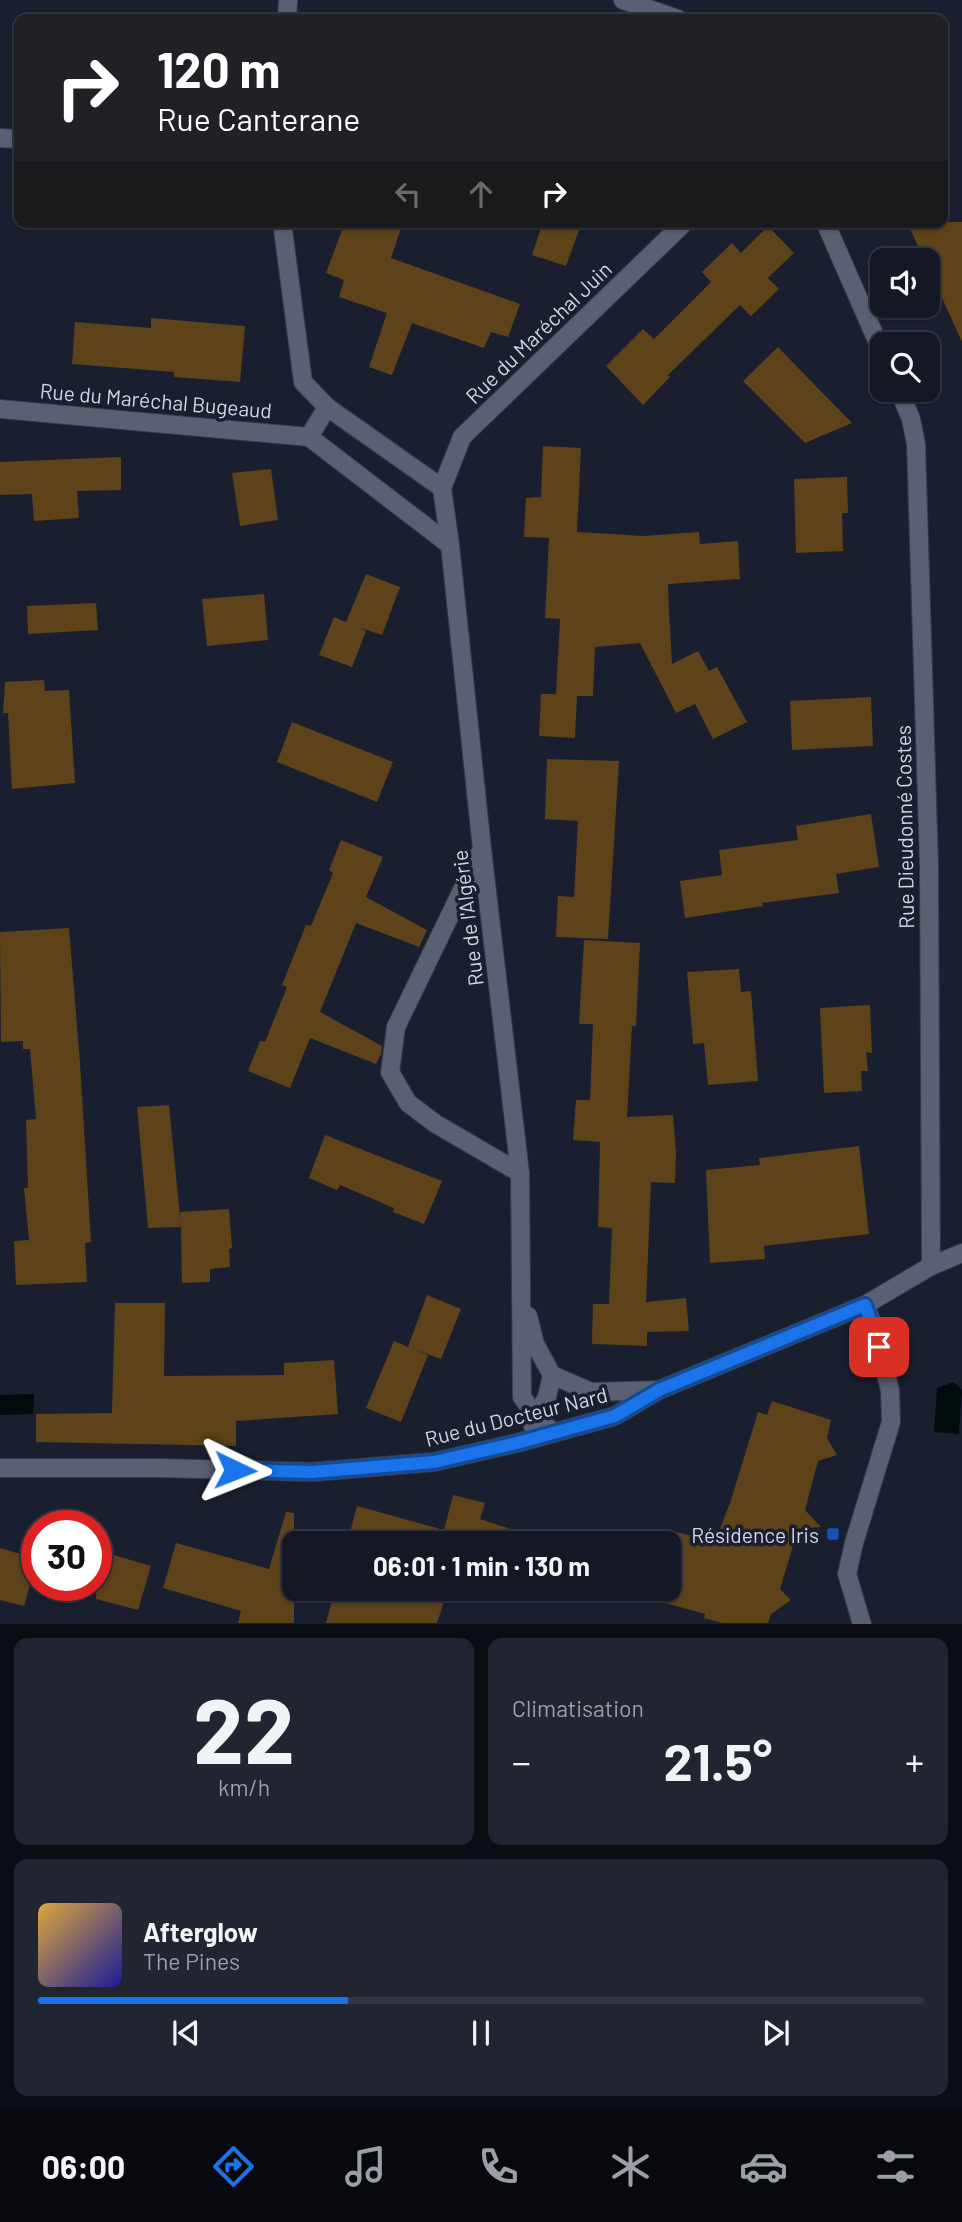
<!DOCTYPE html>
<html lang="fr">
<head>
<meta charset="utf-8">
<style>
	body { margin:0; font-family:Barlow,sans-serif; background:#212431; color:#f1f3f6; height:100vh; display:flex; flex-direction:column; font-size:26px; white-space:nowrap }
	* { box-sizing:border-box; margin:0 }
	p { font-size:23px; color:#9d9fa6 }
	.icon { flex:none; width:38px; height:38px; fill:none; stroke:currentColor; stroke-width:2; stroke-linecap:round; stroke-linejoin:round }
	.map { position:relative; height:1624px; overflow:hidden }
	.sheet { display:flex; flex-direction:column; gap:14px; padding:14px; background:#0b0d14; flex:1 }
	.sheet>* { flex:none }
	.guide { position:absolute; left:14px; top:14px; width:934px; height:214px; border-radius:14px; box-shadow:0 2px 5px #0004,0 0 0 2px #333641; background:#202124; color:#fff; overflow:hidden }
	.tools { position:absolute; left:870px; top:248px; display:grid; gap:14px }
	.tools a { display:grid; place-items:center; width:70px; height:70px; border-radius:14px; background:#141724; box-shadow:0 2px 5px #0004,0 0 0 2px #333641; font-size:35px }
	.speed { position:absolute; left:21px; top:1510px; display:flex; gap:14px; font-size:35px; font-weight:700; text-align:center }
	.speed>* { display:grid; place-content:center; width:91px; height:91px; border-radius:50%; background:#141724; box-shadow:0 2px 5px #0004,0 0 0 2px #333641; line-height:1 }
	.speed .limit { border:10px solid #d22; background:#fff; color:#111 }
	.pin { position:absolute; display:grid; place-items:center; width:60px; height:60px; color:#fff; margin:-30px; border-radius:14px; box-shadow:0 4px 10px #0006 }
	.me { position:absolute; width:77px; margin:-38px; rotate:92deg; stroke-linejoin:round; filter:drop-shadow(0 0 5px #0008) }
	.turn { display:flex; align-items:center; gap:24px; height:147px; padding:0 28px; font-size:32px }
	.turn .icon { width:91px; height:91px; stroke-width:2.5 }
	.turn b { display:block; font-size:49px; line-height:60px }
	.lanes { display:flex; align-items:center; height:66px; padding:0 28px; background:#0003; justify-content:center; gap:35px; direction:ltr }
	.lanes .off { opacity:.35 }
	.big { font-size:52px; font-weight:700; line-height:1.1 }
	.sheet .widget { flex:1; display:flex; flex-direction:column; justify-content:center; gap:10px; min-width:0; padding:0 24px; border-radius:14px; background:#212431 }
	.sheet .dial { align-items:center; gap:0 }
	.dial b { font-size:91px; line-height:1 }
	.song { display:flex; align-items:center; gap:21px }
	.cover { width:84px; height:84px; border-radius:10px; background:linear-gradient(135deg,hsl(40 70% 55%),hsl(240 70% 35%)) }
	.played { height:7px; border-radius:4px; background:linear-gradient(90deg,#1a73e8 35%,#333641 35%) }
	.keys { display:flex; justify-content:space-around; direction:ltr }
	.heat { display:flex; justify-content:space-between; align-items:center; font-size:38px; direction:ltr }
	.sheet .tiles { flex:1; display:grid; gap:14px; grid-template-columns:1fr 1fr }
	.widget:last-child { grid-column:span 2 }
	.trip { position:absolute; left:282px; top:1531px; width:399px; height:70px; border-radius:14px; background:#141724; box-shadow:0 2px 5px #0004,0 0 0 2px #333641; font-weight:700; line-height:70px; text-align:center }
	.tabs { display:flex; height:112px; justify-content:space-around; align-items:center; background:#08090e; color:#9d9fa6 }
	.tabs .icon { width:49px; height:49px }
	.tabs .on { color:#1a73e8 }
	.tabs b { font-size:32px; color:#f1f3f6 }
	.map>svg:first-child { display:block }
	.water { fill:#000b0c }
	.building { fill:#5d421a }
	.lines { fill:none; stroke-linecap:round; stroke-linejoin:round }
	.minor-casing { stroke:#373a48; stroke-width:20 }
	.minor { stroke:#596074; stroke-width:18 }
	.route-casing { stroke:#114b97; stroke-width:18 }
	.route { stroke:#1a73e8; stroke-width:12 }
	.transit-dot { fill:#1a4fb4; stroke:#1a1f30; stroke-width:2.5 }
	.labels { text-anchor:middle; dominant-baseline:central; stroke-width:7; stroke-linejoin:round; paint-order:stroke }
	.street-label { font-size:21px; fill:#d1d5e1; stroke:#1a1f30 }
	.poi-label { font-size:21px; fill:#d1d5e1; stroke:#1a1f30; text-anchor:end }
</style>
</head>
<body>
<div class="map">
<svg width="962" height="1624" viewBox="0 0 962 1624">
	<rect width="100%" height="100%" fill="#1a1f30"/>
	<g class="water">
		<path d="M 953,1382 L 962,1390 L 959,1434 L 934,1432 L 937,1388 Z"/>
		<path d="M 34,1394 L 33,1414 L 0,1415 L 0,1395 Z"/>
	</g>
	<g class="building">
		<path d="M 345,222 L 403,222 L 391,258 L 520,304 L 508,337 L 491,332 L 484,348 L 412,323 L 392,375 L 369,367 L 387,313 L 339,297 L 344,280 L 326,273 Z"/>
		<path d="M 543,222 L 582,222 L 566,266 L 532,255 Z"/>
		<path d="M 907,222 L 962,222 L 962,342 L 928,267 L 928,261 L 925,261 Z"/>
		<path d="M 768,226 L 794,253 L 768,278 L 779,289 L 751,316 L 740,305 L 668,375 L 670,377 L 643,405 L 606,366 L 643,329 L 654,339 L 711,282 L 702,272 L 732,243 L 741,253 Z"/>
		<path d="M 151,318 L 245,326 L 240,382 L 174,377 L 174,372 L 72,364 L 75,322 L 151,328 Z"/>
		<path d="M 778,347 L 805,375 L 852,423 L 805,443 L 743,381 Z"/>
		<path d="M 543,446 L 581,448 L 577,532 L 643,536 L 699,532 L 700,544 L 738,541 L 740,579 L 668,584 L 669,611 L 672,664 L 698,651 L 709,671 L 717,667 L 747,722 L 713,739 L 695,704 L 676,713 L 640,643 L 595,647 L 593,696 L 577,696 L 575,738 L 539,736 L 541,694 L 556,694 L 560,619 L 545,618 L 549,538 L 524,537 L 526,498 L 541,497 Z"/>
		<path d="M 121,457 L 121,490 L 77,491 L 79,518 L 34,521 L 32,494 L 0,495 L 0,462 Z"/>
		<path d="M 271,469 L 278,520 L 240,526 L 232,473 Z"/>
		<path d="M 847,477 L 848,513 L 842,513 L 843,551 L 796,553 L 794,479 Z"/>
		<path d="M 366,574 L 400,587 L 382,635 L 361,628 L 366,631 L 352,667 L 319,655 L 334,617 L 346,622 Z"/>
		<path d="M 264,594 L 268,640 L 207,646 L 202,599 Z"/>
		<path d="M 96,603 L 98,630 L 28,634 L 27,606 Z"/>
		<path d="M 44,680 L 45,691 L 69,690 L 75,783 L 12,789 L 8,713 L 3,713 L 5,682 Z"/>
		<path d="M 871,697 L 873,746 L 792,750 L 790,701 Z"/>
		<path d="M 292,722 L 393,762 L 377,802 L 277,762 Z"/>
		<path d="M 547,759 L 619,761 L 608,939 L 556,937 L 558,896 L 574,897 L 578,821 L 545,819 Z"/>
		<path d="M 871,814 L 879,867 L 836,874 L 839,893 L 762,903 L 763,906 L 685,918 L 680,881 L 722,875 L 719,850 L 798,840 L 796,826 Z"/>
		<path d="M 341,840 L 383,857 L 366,897 L 427,930 L 419,947 L 356,923 L 320,1012 L 382,1046 L 381,1054 L 376,1064 L 310,1038 L 290,1088 L 248,1071 L 260,1041 L 265,1042 L 287,987 L 282,985 L 306,925 L 311,926 L 333,873 L 329,870 Z"/>
		<path d="M 69,928 L 80,1063 L 91,1242 L 85,1243 L 87,1282 L 16,1285 L 14,1241 L 29,1240 L 24,1188 L 28,1188 L 26,1120 L 36,1119 L 30,1049 L 23,1049 L 23,1041 L 1,1042 L 0,932 Z"/>
		<path d="M 584,940 L 640,943 L 636,1026 L 632,1026 L 627,1117 L 673,1115 L 676,1152 L 675,1183 L 651,1182 L 646,1302 L 686,1298 L 689,1331 L 647,1332 L 647,1346 L 592,1344 L 593,1304 L 609,1304 L 612,1228 L 598,1227 L 600,1142 L 573,1140 L 576,1100 L 590,1100 L 593,1024 L 579,1024 Z"/>
		<path d="M 739,969 L 741,992 L 751,991 L 758,1081 L 708,1085 L 704,1043 L 693,1044 L 687,972 Z"/>
		<path d="M 870,1005 L 872,1053 L 866,1052 L 868,1071 L 861,1071 L 862,1091 L 824,1093 L 820,1008 Z"/>
		<path d="M 169,1105 L 181,1227 L 180,1212 L 229,1209 L 232,1248 L 229,1249 L 230,1267 L 210,1269 L 210,1282 L 182,1283 L 181,1227 L 148,1228 L 137,1107 Z"/>
		<path d="M 325,1135 L 442,1181 L 424,1224 L 393,1212 L 394,1208 L 340,1185 L 337,1190 L 309,1178 Z"/>
		<path d="M 859,1146 L 869,1234 L 764,1246 L 765,1259 L 710,1263 L 706,1170 L 760,1165 L 759,1158 Z"/>
		<path d="M 427,1295 L 461,1309 L 441,1359 L 414,1349 L 428,1355 L 401,1422 L 366,1408 L 394,1341 L 408,1347 Z"/>
		<path d="M 115,1303 L 165,1303 L 164,1376 L 284,1375 L 284,1363 L 334,1360 L 338,1414 L 236,1421 L 236,1446 L 36,1442 L 36,1414 L 112,1413 Z"/>
		<path d="M 772,1401 L 831,1420 L 827,1438 L 837,1455 L 818,1461 L 805,1510 L 821,1527 L 798,1529 L 780,1589 L 791,1600 L 771,1614 L 768,1623 L 722,1623 L 704,1618 L 705,1614 L 632,1594 L 633,1589 L 668,1589 L 668,1544 L 665,1544 L 669,1530 L 715,1542 L 731,1500 L 758,1412 L 767,1415 Z"/>
		<path d="M 453,1495 L 485,1503 L 480,1519 L 541,1539 L 541,1544 L 347,1544 L 357,1506 L 444,1530 Z"/>
		<path d="M 286,1512 L 294,1513 L 294,1623 L 238,1623 L 241,1611 L 163,1588 L 176,1543 L 269,1569 Z"/>
		<path d="M 0,1548 L 37,1559 L 24,1606 L 0,1600 Z"/>
		<path d="M 96,1550 L 151,1566 L 138,1610 L 96,1599 Z"/>
		<path d="M 335,1589 L 448,1589 L 437,1623 L 326,1623 Z"/>
	</g>
	<g class="lines">
		<defs>
			<g id="minor">
				<path d="M 623,0 L 678,19"/>
				<path d="M 287,19 L 288,0"/>
				<path d="M 0,138 L 19,139"/>
				<path d="M 282,222 L 303,382 L 327,407 L 442,488 L 450,545 L 482,849 L 520,1173 L 522,1397 L 537,1418 L 554,1433"/>
				<path d="M 825,222 L 882,352"/>
				<path d="M 899,390 L 911,419 L 916,444 L 929,865 L 931,1266"/>
				<path d="M 0,409 L 309,437"/>
				<path d="M 309,437 L 450,545"/>
				<path d="M 309,437 L 327,407"/>
				<path d="M 442,488 L 462,437 L 685,222"/>
				<path d="M 482,849 L 396,1027 L 390,1072 L 408,1103 L 436,1124 L 520,1173"/>
				<path d="M 659,1390 L 865,1305 L 931,1266 L 962,1253"/>
				<path d="M 532,1424 L 547,1397 L 552,1375"/>
				<path d="M 0,1468 L 159,1468 L 312,1472 L 434,1462 L 517,1443 L 615,1416 L 659,1390 L 591,1392 L 552,1375 L 535,1344 L 528,1316"/>
				<path d="M 862,1624 L 847,1574 L 854,1543 L 891,1422 L 890,1390 L 873,1325 L 865,1305"/>
			</g>
		</defs>
		<use href="#minor" class="minor-casing"/>
		<use href="#minor" class="minor"/>
	</g>
	<g class="lines">
		<defs>
			<path id="route" d="M 235,1470 L 312,1472 L 434,1462 L 517,1443 L 615,1416 L 659,1390 L 865,1305 L 879,1347"/>
		</defs>
		<use href="#route" class="route-casing"/>
		<use href="#route" class="route"/>
	</g>
	<rect class="transit-dot" x="826" y="1527" width="14" height="14" rx="3.5"/>
	<g class="labels">
		<g class="street-label">
			<text transform="translate(538 332) rotate(-44)">Rue du Maréchal Juin</text>
			<text transform="translate(156 400) rotate(5)">Rue du Maréchal Bugeaud</text>
			<text transform="translate(904 827) rotate(-91)">Rue Dieudonné Costes</text>
			<text transform="translate(467 918) rotate(-97)">Rue de l'Algérie</text>
			<text transform="translate(516 1416) rotate(-14)">Rue du Docteur Nard</text>
		</g>
		<g class="poi-label">
			<text x="819" y="1534">Résidence Iris</text>
		</g>
	</g>
</svg>
<div class="tools">
<a><svg class="icon" aria-label="sound" viewBox="0 0 24 24"><path d="M4 9h4l5-4v14l-5-4H4zM17 9q2 3 0 6"/></svg></a>
<a><svg class="icon" aria-label="search" viewBox="0 0 24 24"><circle cx="10" cy="10" r="6"/><path d="M15 15l6 6"/></svg></a>
</div>
<div class="speed"><div class="limit">30</div></div>
<div class="pin" style="left:879px;top:1347px;background:#d93025"><svg class="icon" aria-label="arrive" viewBox="0 0 24 24"><path d="M6 21V4h12l-3 4 3 4H6"/></svg></div>
<svg class="me" style="left:235px;top:1470px" viewBox="-20 -20 40 40"><path d="M0-17L14 15 0 8-14 15z" fill="#1a73e8" stroke="#fff" stroke-width="4"/></svg>
<div class="trip">06:01 · 1 min · 130 m</div>
<div class="guide">
<div class="turn"><svg class="icon" aria-label="right" viewBox="0 0 24 24"><path d="M7 20v-9h11M14 6l5 5-5 5"/></svg><div><b>120 m</b>Rue Canterane</div></div>
<div class="lanes"><svg class="icon off" aria-label="left" viewBox="0 0 24 24"><path d="M17 20v-9H6M10 6l-5 5 5 5"/></svg><svg class="icon off" aria-label="ahead" viewBox="0 0 24 24"><path d="M12 20V5M6 11l6-6 6 6"/></svg><svg class="icon" aria-label="right" viewBox="0 0 24 24"><path d="M7 20v-9h11M14 6l5 5-5 5"/></svg></div>
</div>
</div>
<section class="sheet">
<div class="tiles">
<div class="widget dial"><b>22</b><p>km/h</p></div>
<div class="widget"><p>Climatisation</p>
<div class="heat"><a>−</a><b class="big">21.5°</b><a>+</a></div>
</div>
<div class="widget">
<div class="song"><i class="cover"></i><div><b>Afterglow</b><p>The Pines</p></div></div>
<div class="played"></div>
<div class="keys"><svg class="icon" aria-label="previous" viewBox="0 0 24 24"><path d="M18 5L8 12l10 7zM5 5v14"/></svg><svg class="icon" aria-label="pause" viewBox="0 0 24 24"><path d="M8 5v14M16 5v14"/></svg><svg class="icon" aria-label="next" viewBox="0 0 24 24"><path d="M6 5l10 7-10 7zM19 5v14"/></svg></div>
</div>
</div>
</section>
<nav class="tabs">
<b>06:00</b>
<svg class="icon on" aria-label="directions" viewBox="0 0 24 24"><path d="M12 3l9 9-9 9-9-9zM9 14v-3h6M13 9l2 2-2 2"/></svg>
<svg class="icon" aria-label="music" viewBox="0 0 24 24"><path d="M9 18V5l10-2v13"/><circle cx="6" cy="18" r="3"/><circle cx="16" cy="16" r="3"/></svg>
<svg class="icon" aria-label="phone" viewBox="0 0 24 24"><path d="M5 4h4l2 5-3 2q2 4 5 5l2-3 5 2v4C11 20 4 13 5 4z"/></svg>
<svg class="icon" aria-label="climate" viewBox="0 0 24 24"><path d="M12 3v18M4 7l16 10M4 17L20 7"/></svg>
<svg class="icon" aria-label="car" viewBox="0 0 24 24"><path d="M5 17H2v-5l4-1 3-4h7l3 4 3 1v5h-3M9 17h6M6 11h13"/><circle cx="7" cy="17" r="2"/><circle cx="17" cy="17" r="2"/></svg>
<svg class="icon" aria-label="filters" viewBox="0 0 24 24"><path d="M4 7h16M4 17h16"/><circle cx="9" cy="7" r="2"/><circle cx="15" cy="17" r="2"/></svg>
</nav>
</body>
</html>
